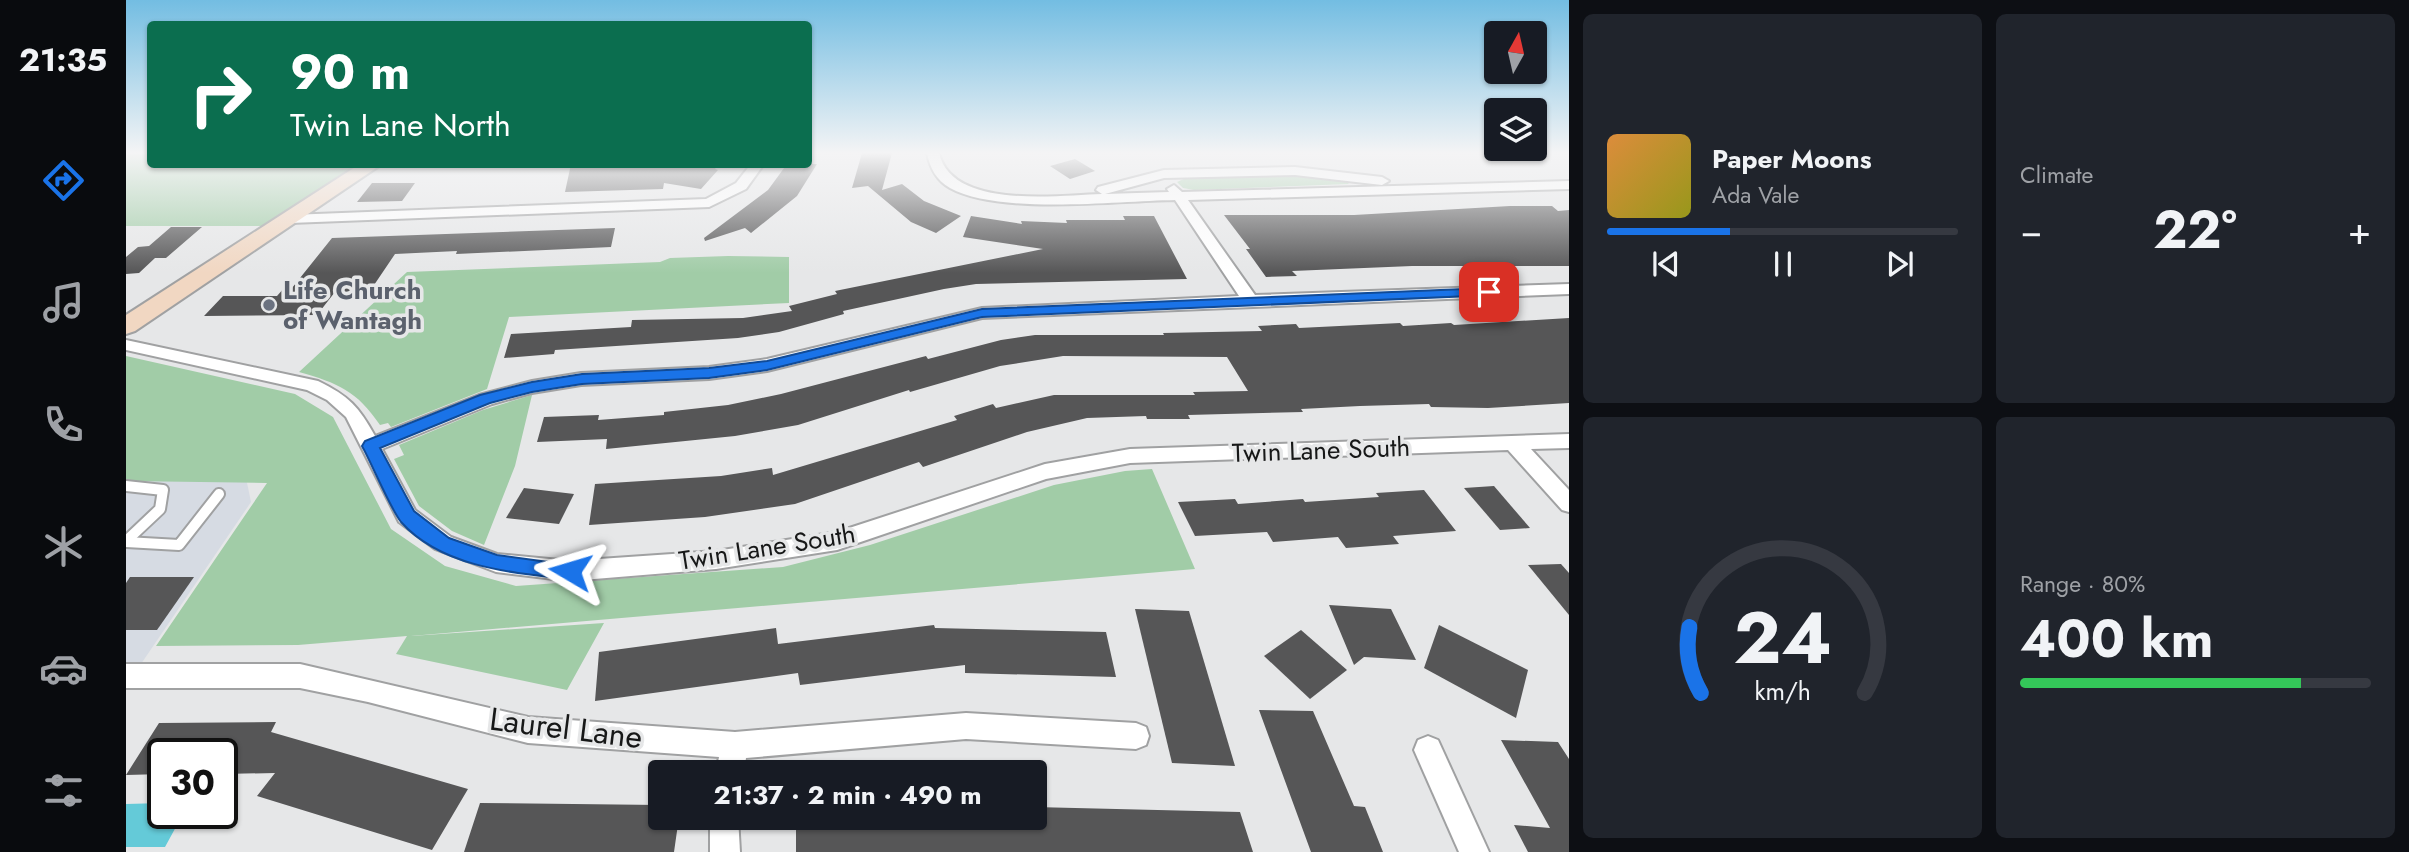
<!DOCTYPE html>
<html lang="en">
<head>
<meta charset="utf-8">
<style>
	body { margin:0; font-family:Jost,sans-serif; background:#20242c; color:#f1f3f6; height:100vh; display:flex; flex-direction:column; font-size:26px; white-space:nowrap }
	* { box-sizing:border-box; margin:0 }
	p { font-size:23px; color:#9ea1a6 }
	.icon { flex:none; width:38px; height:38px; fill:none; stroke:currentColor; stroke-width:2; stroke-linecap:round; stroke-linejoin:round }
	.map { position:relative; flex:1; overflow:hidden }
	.details { display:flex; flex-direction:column; gap:14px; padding:14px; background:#0d0f14; width:840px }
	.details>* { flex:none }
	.guide { position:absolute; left:21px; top:21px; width:665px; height:147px; border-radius:7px; box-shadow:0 2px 5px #0004; background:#0b6e4f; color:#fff; overflow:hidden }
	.needle { width:46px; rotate:8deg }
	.tools { position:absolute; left:1358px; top:21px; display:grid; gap:14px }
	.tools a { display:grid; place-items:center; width:63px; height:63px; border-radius:7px; background:#171b24; box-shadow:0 2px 5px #0004; font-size:35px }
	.speed { position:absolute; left:21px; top:738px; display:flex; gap:14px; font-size:35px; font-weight:700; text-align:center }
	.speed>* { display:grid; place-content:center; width:91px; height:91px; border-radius:50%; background:#171b24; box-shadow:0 2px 5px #0004; line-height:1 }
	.speed .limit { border:4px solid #111; border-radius:10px; background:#fff; color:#111 }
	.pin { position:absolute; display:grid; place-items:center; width:60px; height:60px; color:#fff; margin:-30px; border-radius:14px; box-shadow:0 4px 10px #0006 }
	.me { position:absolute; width:77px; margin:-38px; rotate:277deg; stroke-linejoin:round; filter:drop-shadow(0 0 5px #0008) }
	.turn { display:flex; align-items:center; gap:24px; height:147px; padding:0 28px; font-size:32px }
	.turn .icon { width:91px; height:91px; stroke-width:2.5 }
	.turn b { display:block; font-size:49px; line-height:60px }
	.big { font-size:52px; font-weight:700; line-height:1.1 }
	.details .tile { flex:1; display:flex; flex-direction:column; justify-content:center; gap:10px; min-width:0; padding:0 24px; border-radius:10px; background:#20242c }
	.details .dial { align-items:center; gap:0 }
	.dial svg { height:182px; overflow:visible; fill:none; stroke:#363941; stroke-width:7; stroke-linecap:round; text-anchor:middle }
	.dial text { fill:#f1f3f6; stroke:none }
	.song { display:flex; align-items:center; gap:21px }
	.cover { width:84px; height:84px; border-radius:10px; background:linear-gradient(135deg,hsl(30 70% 55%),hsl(60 70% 35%)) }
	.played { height:7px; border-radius:4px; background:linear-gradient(90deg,#1a73e8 35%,#363941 35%) }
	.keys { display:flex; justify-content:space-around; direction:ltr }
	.heat { display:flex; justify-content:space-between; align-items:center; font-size:38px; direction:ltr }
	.charge { height:10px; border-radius:5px; background:linear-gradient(90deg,#34c759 80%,#363941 0) }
	.details .tiles { flex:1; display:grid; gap:14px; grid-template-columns:repeat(2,1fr) }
	.trip { position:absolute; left:522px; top:760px; width:399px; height:70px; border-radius:7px; background:#171b24; box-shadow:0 2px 5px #0004; font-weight:700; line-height:70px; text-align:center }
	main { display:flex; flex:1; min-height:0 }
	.tabs { display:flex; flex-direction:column; width:126px; justify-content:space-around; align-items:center; background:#090b0e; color:#9ea1a6 }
	.tabs .icon { width:49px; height:49px }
	.tabs .selected { color:#1a73e8 }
	.tabs b { font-size:32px; color:#f1f3f6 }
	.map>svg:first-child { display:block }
	.built { fill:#d6dbe3 }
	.green { fill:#a1cca7 }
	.water { fill:#64cad8 }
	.building { fill:#565657 }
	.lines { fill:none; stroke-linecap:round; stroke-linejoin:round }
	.service-casing { stroke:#a0a1a2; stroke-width:14 }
	.minor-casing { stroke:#a0a1a2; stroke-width:4 }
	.secondary-casing { stroke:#a0a1a2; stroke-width:4 }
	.service { stroke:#fff; stroke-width:10 }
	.minor { fill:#fff; fill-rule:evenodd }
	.secondary { fill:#f1d7c2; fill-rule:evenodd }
	.route { fill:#1a73e8; stroke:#114b97; stroke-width:2 }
	.worship-dot { fill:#6b7280; stroke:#e6e7e8; stroke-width:2.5 }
	.labels { text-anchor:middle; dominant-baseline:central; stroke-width:7; stroke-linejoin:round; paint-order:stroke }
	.worship-label { font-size:26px; font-weight:bold; fill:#5b616d; stroke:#e6e7e8; text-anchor:start }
	.street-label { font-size:26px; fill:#171818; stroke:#e6e7e8 }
	.near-street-label { font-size:32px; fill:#171818; stroke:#e6e7e8 }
</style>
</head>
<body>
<main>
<nav class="tabs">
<b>21:35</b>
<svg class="icon selected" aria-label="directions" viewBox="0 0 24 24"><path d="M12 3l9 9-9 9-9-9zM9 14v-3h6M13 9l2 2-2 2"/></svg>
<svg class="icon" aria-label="music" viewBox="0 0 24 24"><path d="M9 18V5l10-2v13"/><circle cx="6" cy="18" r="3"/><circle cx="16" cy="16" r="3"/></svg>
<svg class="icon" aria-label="phone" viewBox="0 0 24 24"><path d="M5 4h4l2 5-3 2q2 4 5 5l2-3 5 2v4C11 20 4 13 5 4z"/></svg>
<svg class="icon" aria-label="climate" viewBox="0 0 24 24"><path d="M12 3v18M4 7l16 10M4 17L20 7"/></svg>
<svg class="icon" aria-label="car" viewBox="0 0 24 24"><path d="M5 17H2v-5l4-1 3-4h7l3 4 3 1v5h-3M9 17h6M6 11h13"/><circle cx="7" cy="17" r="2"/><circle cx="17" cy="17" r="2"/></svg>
<svg class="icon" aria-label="filters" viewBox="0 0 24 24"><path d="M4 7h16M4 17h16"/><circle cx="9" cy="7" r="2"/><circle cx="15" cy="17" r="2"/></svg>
</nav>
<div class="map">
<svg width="1443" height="852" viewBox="0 0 1443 852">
	<rect width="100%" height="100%" fill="#e6e7e8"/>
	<path class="built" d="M 0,478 L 120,478 L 125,502 L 0,686 Z"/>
	<g class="green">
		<path d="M 0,153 L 24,153 L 24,164 L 239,165 L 142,226 L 0,226 Z"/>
		<path d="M 1157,174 L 1219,180 L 1223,184 L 1068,190 L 1057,188 L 1051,182 L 1060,178 Z"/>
		<path d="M 602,256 L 663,257 L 663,303 L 383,317 L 361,389 L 265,427 L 262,423 L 254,425 C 231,391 212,383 173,372 L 281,272 L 534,262 L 544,258 Z"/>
		<path d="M 0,356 L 169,394 L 207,417 L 265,529 L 319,566 L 390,586 L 657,567 L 744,545 L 928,485 L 999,471 L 1026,469 L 1069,569 L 285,636 L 478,623 L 441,690 L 270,654 L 281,636 L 172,645 L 30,646 L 141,483 L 0,481 Z"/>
		<path d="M 406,395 L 389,466 L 358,545 L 326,531 L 293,506 L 268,459 L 278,455 L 273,445 L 357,410 Z"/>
	</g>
	<path class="water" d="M 37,803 L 37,814 L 57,814 L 39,847 L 0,847 L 0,804 Z"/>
	<g class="building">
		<path d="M 736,153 L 766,153 L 756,190 L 776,184 L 798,201 L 835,216 L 810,233 L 785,222 L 742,186 L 726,188 Z"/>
		<path d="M 949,159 L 969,171 L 944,179 L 924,166 Z"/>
		<path d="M 445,164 L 593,164 L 589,169 L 592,170 L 575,189 L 538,183 L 537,189 L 439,192 Z"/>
		<path d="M 661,164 L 691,164 L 671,196 L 625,233 L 619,228 L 579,241 L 578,238 L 642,190 Z"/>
		<path d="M 246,183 L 289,183 L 276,201 L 231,202 Z"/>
		<path d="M 1384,206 L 1426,206 L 1432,211 L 1443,210 L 1443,266 L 1286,266 L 1166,271 L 1171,276 L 1140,277 L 1120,249 L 1124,249 L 1098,215 L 1228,215 Z"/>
		<path d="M 845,216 L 896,224 L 895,221 L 941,223 L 940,220 L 999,220 L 997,216 L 1028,216 L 1061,279 L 850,284 L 818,289 L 717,311 L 718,314 L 653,332 L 612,338 L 429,350 L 428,354 L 378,358 L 385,334 L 505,327 L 506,320 L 617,318 L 666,311 L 663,306 L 711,294 L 709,291 L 917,249 L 837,237 Z"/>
		<path d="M 45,227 L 76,227 L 40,258 L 29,258 L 13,273 L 0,274 L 0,257 L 12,247 L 23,246 Z"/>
		<path d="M 489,228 L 485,247 L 330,254 L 331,251 L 269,254 L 244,291 L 209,292 L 191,315 L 78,316 L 97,296 L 151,296 L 158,288 L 166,288 L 206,238 Z"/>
		<path d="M 1443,318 L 1443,403 L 1362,408 L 1305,407 L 1303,404 L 1234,406 L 1175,409 L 1177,412 L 1062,415 L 1064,419 L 1021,419 L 1020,416 L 961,418 L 901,432 L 797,467 L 793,462 L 669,504 L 579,517 L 463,525 L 469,484 L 595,476 L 646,468 L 647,475 L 831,420 L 828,416 L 867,404 L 870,408 L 928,395 L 1069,395 L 1067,392 L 1122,391 L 1101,357 L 937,356 L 874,366 L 784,392 L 783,390 L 672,425 L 609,436 L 480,449 L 481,439 L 411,442 L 418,417 L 473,415 L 472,420 L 538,415 L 538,412 L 602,405 L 655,394 L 800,356 L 802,359 L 875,340 L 909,335 L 1038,335 L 1037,333 L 1136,331 L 1132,326 L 1170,324 L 1173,328 L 1274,323 L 1277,326 L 1325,323 L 1328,325 Z"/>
		<path d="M 1368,486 L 1404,528 L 1374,530 L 1338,488 Z"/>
		<path d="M 398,488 L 448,494 L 433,524 L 380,518 Z"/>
		<path d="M 1298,490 L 1330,531 L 1267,536 L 1273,544 L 1220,548 L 1212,537 L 1147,542 L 1141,532 L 1069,536 L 1052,502 L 1109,499 L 1112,504 L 1177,499 L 1179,502 L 1253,497 L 1250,493 Z"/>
		<path d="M 1435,564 L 1443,573 L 1443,615 L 1402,565 Z"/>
		<path d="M 4,577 L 68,577 L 31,630 L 0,630 L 0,583 Z"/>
		<path d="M 1203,605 L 1265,609 L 1290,660 L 1238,657 L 1228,665 Z"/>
		<path d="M 1009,609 L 1063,611 L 1109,766 L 1046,763 Z"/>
		<path d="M 808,625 L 809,628 L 980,632 L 990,677 L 839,673 L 839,665 L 674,685 L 672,673 L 469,701 L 473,652 L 650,628 L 652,644 Z"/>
		<path d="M 1313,625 L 1402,670 L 1390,718 L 1298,668 Z"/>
		<path d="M 1175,630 L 1221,670 L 1184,699 L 1138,656 Z"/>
		<path d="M 1133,710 L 1187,711 L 1228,806 L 1239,807 L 1257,852 L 1185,852 Z"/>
		<path d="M 150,722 L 145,732 L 342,789 L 306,850 L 131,796 L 149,773 L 96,774 L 96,754 L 37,754 L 37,774 L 0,775 L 33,723 Z"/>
		<path d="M 1375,740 L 1432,742 L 1443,759 L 1443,852 L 1402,852 L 1388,825 L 1424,828 Z"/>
		<path d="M 354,803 L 534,805 L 534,817 L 553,817 L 548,852 L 338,852 Z"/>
		<path d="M 908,807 L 1114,812 L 1127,852 L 670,852 L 670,817 L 908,817 Z"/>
	</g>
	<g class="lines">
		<defs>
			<g id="service">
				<path d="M 0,486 L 37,490 L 34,509 L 0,541"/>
				<path d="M 0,542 L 53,545 L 93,494"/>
			</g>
			<g id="minor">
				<path d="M 801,153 L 813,153 C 826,210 932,195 976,194 L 970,190 L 972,187 L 1038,170 L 1169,167 L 1256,177 L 1263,181 L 1256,185 L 1169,175 L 1038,178 L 979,194 L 1043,192 L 1041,189 L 1048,185 L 1056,192 L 1443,181 L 1443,189 L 1062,200 L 1129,295 L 1443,284 L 1443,294 L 856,318 L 641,371 L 583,379 L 455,385 L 406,393 L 366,404 L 256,449 L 289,510 L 325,537 L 371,554 L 444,561 L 590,551 L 711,532 L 919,464 L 1004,449 L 1443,434 L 1443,448 L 1405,449 L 1443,490 L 1443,512 L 1436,510 L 1382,450 L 1004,463 L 920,479 L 711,550 L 590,569 L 444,581 L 370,572 L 309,549 L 273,522 L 220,417 L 201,400 L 181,390 L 0,350 L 0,340 L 192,381 C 223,396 233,407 249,436 L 353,395 L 406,381 L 455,373 L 583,367 L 641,359 L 856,308 L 1113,296 L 1049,200 C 990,201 873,215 824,188 C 810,180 804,168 801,153 Z"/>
				<path d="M 625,164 L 638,164 L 620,189 L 583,207 L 164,223 L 157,219 L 164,215 L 580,199 L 610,183 Z"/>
				<path d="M 0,664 L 174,664 L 402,717 L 609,732 L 840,713 L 1010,723 L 1020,727 L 1023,736 L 1020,745 L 1010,749 L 840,739 L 620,758 L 618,772 L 590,772 L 593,757 L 402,743 L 242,702 L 174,688 L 0,688 Z"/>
				<path d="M 1302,736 L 1312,740 L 1363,852 L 1333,852 L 1288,750 L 1292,740 Z"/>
				<path d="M 584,817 L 612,817 L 614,852 L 584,852 Z"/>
			</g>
			<path id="secondary" d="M 234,164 L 256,164 L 9,331 L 0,334 L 0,315 Z"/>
		</defs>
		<use href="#service" class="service-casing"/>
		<use href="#minor" class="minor-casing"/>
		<use href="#secondary" class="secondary-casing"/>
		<use href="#service" class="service"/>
		<use href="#minor" class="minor"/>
		<use href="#secondary" class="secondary"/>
	</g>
	<linearGradient id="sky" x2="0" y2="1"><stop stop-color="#73bde2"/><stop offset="0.56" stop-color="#f4f4f5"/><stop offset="1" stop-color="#f4f4f5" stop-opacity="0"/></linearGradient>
	<rect width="1443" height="273" fill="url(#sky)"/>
	<path class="route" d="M 1363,288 L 1368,289 L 1368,295 L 856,317 L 641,370 L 583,378 L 456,384 L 406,392 L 364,403 L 254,448 L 288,511 L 323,538 L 371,555 L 451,566 L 453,571 L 451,577 L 444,579 C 388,573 316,568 275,522 C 264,508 246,464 236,446 L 239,441 L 354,395 L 406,382 L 456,374 L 583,368 L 641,361 L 856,309 Z"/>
	<circle class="worship-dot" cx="143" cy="305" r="7"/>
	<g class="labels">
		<g class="worship-label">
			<text x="157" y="290">Life Church<tspan x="157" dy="30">of Wantagh</tspan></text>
		</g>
		<g class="street-label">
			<text transform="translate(1195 450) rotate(-2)">Twin Lane South</text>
			<text transform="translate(641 547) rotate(-9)">Twin Lane South</text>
		</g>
		<g class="near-street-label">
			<text transform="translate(440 728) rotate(7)">Laurel Lane</text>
		</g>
	</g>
</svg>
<div class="tools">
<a><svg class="needle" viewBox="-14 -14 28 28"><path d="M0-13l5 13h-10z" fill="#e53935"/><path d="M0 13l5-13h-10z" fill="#9ea1a6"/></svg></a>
<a><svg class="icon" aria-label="layers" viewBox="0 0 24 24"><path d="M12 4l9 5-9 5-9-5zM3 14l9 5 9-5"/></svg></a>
</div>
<div class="speed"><div class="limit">30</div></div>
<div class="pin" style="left:1363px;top:292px;background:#d93025"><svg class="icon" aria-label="arrive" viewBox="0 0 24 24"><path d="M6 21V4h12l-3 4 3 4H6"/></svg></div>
<svg class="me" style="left:444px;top:571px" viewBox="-20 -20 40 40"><path d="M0-17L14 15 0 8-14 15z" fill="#1a73e8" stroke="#fff" stroke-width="4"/></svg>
<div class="trip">21:37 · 2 min · 490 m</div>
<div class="guide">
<div class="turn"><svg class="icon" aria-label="right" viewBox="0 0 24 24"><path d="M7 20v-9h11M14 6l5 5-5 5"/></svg><div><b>90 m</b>Twin Lane North</div></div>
</div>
</div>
<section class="details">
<div class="tiles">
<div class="tile">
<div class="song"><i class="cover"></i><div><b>Paper Moons</b><p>Ada Vale</p></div></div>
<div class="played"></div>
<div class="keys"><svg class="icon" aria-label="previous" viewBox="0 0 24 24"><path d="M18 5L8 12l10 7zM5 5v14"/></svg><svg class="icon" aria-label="pause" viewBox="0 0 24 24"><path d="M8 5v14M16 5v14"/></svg><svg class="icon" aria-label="next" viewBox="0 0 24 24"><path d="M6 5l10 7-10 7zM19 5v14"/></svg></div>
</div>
<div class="tile"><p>Climate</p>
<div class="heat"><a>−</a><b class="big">22°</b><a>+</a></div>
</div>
<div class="tile dial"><svg viewBox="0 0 100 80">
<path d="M14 69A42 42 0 1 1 86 69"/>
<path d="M14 69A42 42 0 0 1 9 40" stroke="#1a73e8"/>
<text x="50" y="56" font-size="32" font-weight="700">24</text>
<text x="50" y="72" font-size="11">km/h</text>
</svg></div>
<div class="tile"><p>Range · 80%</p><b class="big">400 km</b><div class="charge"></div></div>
</div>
</section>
</main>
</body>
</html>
